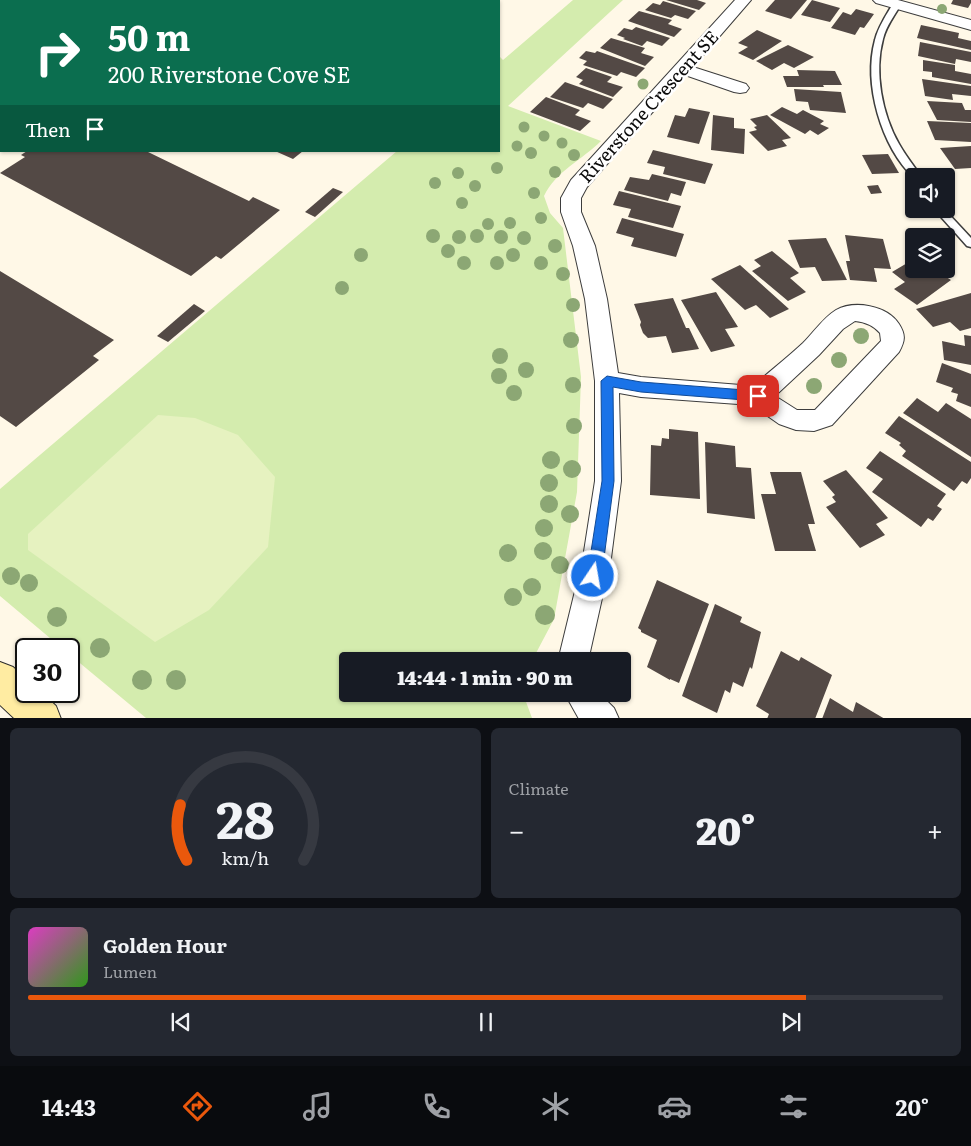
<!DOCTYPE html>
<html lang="en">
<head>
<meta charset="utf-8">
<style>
	body { margin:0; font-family:Literata,serif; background:#242831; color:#f1f3f6; height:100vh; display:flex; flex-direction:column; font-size:19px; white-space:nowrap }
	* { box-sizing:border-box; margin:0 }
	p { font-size:16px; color:#9ea1a6 }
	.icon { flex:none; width:28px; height:28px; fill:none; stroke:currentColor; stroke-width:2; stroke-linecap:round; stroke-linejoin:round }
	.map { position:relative; height:718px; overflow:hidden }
	.details { display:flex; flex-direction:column; gap:10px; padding:10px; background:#0d0f14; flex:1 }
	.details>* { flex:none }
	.hud { position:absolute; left:0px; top:0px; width:500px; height:152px; box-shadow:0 1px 4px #0004; background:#0b6e4f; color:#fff; overflow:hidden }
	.buttons { position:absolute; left:905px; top:168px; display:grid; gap:10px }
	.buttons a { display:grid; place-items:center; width:50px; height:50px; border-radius:5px; background:#171b24; box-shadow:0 1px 4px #0004; font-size:25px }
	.speed { position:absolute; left:15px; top:638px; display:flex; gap:10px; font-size:25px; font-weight:700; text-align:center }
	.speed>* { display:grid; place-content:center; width:65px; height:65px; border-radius:50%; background:#171b24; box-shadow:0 1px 4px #0004; line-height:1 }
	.speed .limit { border:2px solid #111; border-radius:8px; background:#fff; color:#111 }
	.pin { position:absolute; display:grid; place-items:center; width:42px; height:42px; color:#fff; margin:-21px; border-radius:10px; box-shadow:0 2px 8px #0006 }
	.me { position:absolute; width:55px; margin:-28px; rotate:12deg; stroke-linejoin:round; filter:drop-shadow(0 0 4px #0008) }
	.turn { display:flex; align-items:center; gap:18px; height:105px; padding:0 25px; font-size:22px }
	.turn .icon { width:65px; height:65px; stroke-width:2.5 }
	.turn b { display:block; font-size:35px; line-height:42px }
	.then { display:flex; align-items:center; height:48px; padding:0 25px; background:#0003; gap:10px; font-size:19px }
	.big { font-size:38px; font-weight:800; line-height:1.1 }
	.details .widget { flex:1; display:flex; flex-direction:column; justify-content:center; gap:8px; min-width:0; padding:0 18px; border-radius:8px; background:#242831 }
	.details .dial { align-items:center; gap:0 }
	.dial svg { height:130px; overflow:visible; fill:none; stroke:#363941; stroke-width:7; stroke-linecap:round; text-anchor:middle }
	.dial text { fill:#f1f3f6; stroke:none }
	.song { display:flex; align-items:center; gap:15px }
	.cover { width:60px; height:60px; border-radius:8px; background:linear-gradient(135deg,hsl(310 70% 55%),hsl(110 70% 35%)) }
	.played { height:5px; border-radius:2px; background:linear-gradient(90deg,#ea580c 85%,#363941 85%) }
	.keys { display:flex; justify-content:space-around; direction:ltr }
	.heat { display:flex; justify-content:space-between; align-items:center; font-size:28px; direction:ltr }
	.details .tiles { flex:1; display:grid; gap:10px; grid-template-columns:1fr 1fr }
	.widget:last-child { grid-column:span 2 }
	.trip { position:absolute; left:339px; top:652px; width:292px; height:50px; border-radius:5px; background:#171b24; box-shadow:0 1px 4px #0004; font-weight:800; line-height:50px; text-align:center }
	.tabs { display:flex; height:80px; justify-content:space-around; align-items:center; background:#090b0e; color:#9ea1a6 }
	.tabs .icon { width:35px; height:35px }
	.tabs .on { color:#ea580c }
	.tabs b { font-size:22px; color:#f1f3f6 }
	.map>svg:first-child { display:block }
	.green { fill:#d4ecae }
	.pitch { fill:#e6f2c0 }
	.building { fill:#534945 }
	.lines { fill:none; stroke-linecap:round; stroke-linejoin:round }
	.service-casing { stroke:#3d3d3d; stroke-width:3 }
	.minor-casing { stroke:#3d3d3d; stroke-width:2 }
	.secondary-casing { stroke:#2c2c2c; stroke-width:2 }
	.service { fill:#fff; fill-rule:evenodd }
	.minor { fill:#fff; fill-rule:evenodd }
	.secondary { fill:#ffeca2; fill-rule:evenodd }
	.tree { fill:#8ca774 }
	.route { fill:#1a73e8; stroke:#114b97 }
	.labels { text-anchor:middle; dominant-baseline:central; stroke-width:5; stroke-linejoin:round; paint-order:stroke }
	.street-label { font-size:18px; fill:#0a0a0a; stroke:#fff }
</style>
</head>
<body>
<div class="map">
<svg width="971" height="719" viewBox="0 0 971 719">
	<rect width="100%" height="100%" fill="#fff8e7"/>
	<path class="green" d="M 573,0 L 623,0 L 508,106 L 601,141 C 582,160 556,171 544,196 L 550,213 L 563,228 L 581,377 L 577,492 L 554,619 L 535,655 L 534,661 L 348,661 L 348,694 L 526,694 L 525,699 L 532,718 L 146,718 L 69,654 L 69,649 L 63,649 L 0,596 L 0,489 L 397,151 L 499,151 L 499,56 L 503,60 Z"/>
	<path class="pitch" d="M 158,415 L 195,418 L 238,435 L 275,477 L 268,547 L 209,610 L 155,642 L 28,550 L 28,534 Z"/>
	<g class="building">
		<path d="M 666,0 L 697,0 L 706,3 L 699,10 Z"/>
		<path d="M 775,0 L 807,0 L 791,19 L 765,11 Z"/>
		<path d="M 812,0 L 840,8 L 830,22 L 801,15 Z"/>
		<path d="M 953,0 L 971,0 L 971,3 L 968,8 L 951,4 Z"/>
		<path d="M 663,1 L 696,11 L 688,19 L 675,15 L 671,18 L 645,10 L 653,3 L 660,5 Z"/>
		<path d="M 856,9 L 874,14 L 864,28 L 860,27 L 855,35 L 831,28 L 843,12 L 851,15 Z"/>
		<path d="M 639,11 L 672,20 L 668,24 L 682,29 L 674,37 L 628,21 Z"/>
		<path d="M 921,25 L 959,33 L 958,38 L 971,41 L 971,50 L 917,38 Z"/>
		<path d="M 636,27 L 670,38 L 662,46 L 647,41 L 642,46 L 623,39 L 625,38 L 617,35 L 624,28 L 632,30 Z"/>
		<path d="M 757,30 L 782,41 L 753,60 L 738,53 L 748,47 L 738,43 Z"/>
		<path d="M 611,38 L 645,48 L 641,53 L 654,57 L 645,66 L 600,48 Z"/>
		<path d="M 920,42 L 971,52 L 971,62 L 956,59 L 955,64 L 918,56 Z"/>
		<path d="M 788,45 L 814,57 L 794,68 L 784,63 L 772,70 L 756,61 Z"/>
		<path d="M 586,51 L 595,53 L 597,51 L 645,68 L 636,77 L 621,72 L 617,76 L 583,65 L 587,61 L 579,58 Z"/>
		<path d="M 923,60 L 955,65 L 955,71 L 971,74 L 971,84 L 932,77 L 932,72 L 923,71 Z"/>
		<path d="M 586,68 L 612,77 L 607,82 L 623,87 L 613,97 L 579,84 L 583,80 L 576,77 Z"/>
		<path d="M 797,70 L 835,71 L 842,85 L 823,85 L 824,87 L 787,87 L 783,76 L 799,76 Z"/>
		<path d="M 922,79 L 971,86 L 971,96 L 952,94 L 953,100 L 925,96 Z"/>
		<path d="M 565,82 L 613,99 L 603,109 L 588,103 L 583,108 L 550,97 Z"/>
		<path d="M 794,89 L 841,92 L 846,113 L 810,110 L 808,102 L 796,101 Z"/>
		<path d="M 546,97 L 580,110 L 575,115 L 591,121 L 580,131 L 530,112 Z"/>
		<path d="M 927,101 L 962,103 L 965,110 L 971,110 L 971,122 L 937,120 Z"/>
		<path d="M 782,107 L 797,114 L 803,110 L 824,121 L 820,124 L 829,128 L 818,135 L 810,130 L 805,134 L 770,115 Z"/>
		<path d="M 689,108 L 710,112 L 699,144 L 667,137 L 675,115 L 685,117 Z"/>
		<path d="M 713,115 L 734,118 L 734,128 L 745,129 L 744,154 L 711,150 Z"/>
		<path d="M 767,115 L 791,138 L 782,140 L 787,146 L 768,151 L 749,132 L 757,130 L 754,127 L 757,126 L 750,119 Z"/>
		<path d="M 927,121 L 971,123 L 971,142 L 935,140 Z"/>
		<path d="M 971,146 L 971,168 L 955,169 L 940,148 Z"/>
		<path d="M 653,150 L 713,164 L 705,184 L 663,174 L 665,167 L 647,163 Z"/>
		<path d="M 27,151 L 146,151 L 249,201 L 253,197 L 280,210 L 221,259 L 216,256 L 191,276 L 0,173 L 25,157 L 21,155 Z"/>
		<path d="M 275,151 L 303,151 L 293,159 Z"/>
		<path d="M 888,154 L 899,173 L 872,174 L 862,155 Z"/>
		<path d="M 652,174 L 686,182 L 681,196 L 671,193 L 668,201 L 624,190 L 630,177 L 649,180 Z"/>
		<path d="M 878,185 L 882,193 L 871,194 L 867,186 Z"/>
		<path d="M 333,188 L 343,192 L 315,217 L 305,212 Z"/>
		<path d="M 619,191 L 681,206 L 673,228 L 628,217 L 631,209 L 613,205 Z"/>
		<path d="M 622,218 L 684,234 L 676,257 L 631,246 L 634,238 L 616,233 Z"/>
		<path d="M 845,235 L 883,239 L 891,269 L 874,268 L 877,282 L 850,280 L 846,261 L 850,261 Z"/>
		<path d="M 826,238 L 847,280 L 822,281 L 815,267 L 800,268 L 788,240 Z"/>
		<path d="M 772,251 L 799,273 L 790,278 L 806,292 L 788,301 L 752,271 L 761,266 L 754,260 Z"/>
		<path d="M 914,259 L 914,269 L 940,269 L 937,271 L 951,280 L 917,305 L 894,289 L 905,282 L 892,272 Z"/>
		<path d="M 740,265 L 789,309 L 770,318 L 756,305 L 745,310 L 711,279 Z"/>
		<path d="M 0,271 L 114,340 L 93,356 L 99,360 L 16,427 L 0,416 Z"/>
		<path d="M 716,292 L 738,327 L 725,329 L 735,346 L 711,352 L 681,300 Z"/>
		<path d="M 971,293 L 971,328 L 960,331 L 950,322 L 933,327 L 916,309 Z"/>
		<path d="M 673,298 L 686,328 L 689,328 L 699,349 L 672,353 L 666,336 L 648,338 L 643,333 L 640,325 L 641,322 L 634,304 Z"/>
		<path d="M 194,304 L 205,311 L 168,342 L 157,336 Z"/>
		<path d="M 964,335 L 971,336 L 971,365 L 944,360 L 942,341 L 965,346 Z"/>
		<path d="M 942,363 L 971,374 L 971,407 L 956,401 L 958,394 L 951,392 L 953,388 L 936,382 Z"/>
		<path d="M 917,398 L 938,412 L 946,403 L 971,419 L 971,457 L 903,413 Z"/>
		<path d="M 899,416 L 971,462 L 971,478 L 967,484 L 962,481 L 954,491 L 902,456 L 906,451 L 899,445 L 901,443 L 885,433 Z"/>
		<path d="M 669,429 L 698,432 L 700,499 L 650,495 L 651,445 L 661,446 L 662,438 L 669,439 Z"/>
		<path d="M 705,442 L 735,446 L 736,467 L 751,468 L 755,519 L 707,513 Z"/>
		<path d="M 880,451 L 946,494 L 937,506 L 942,509 L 933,521 L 928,518 L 921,527 L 872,492 L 883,479 L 866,468 Z"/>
		<path d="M 846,470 L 888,518 L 876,524 L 885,535 L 860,548 L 826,507 L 836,502 L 832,497 L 835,495 L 823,481 Z"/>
		<path d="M 770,472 L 801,472 L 815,524 L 808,524 L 816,551 L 775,551 L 761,494 L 776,494 Z"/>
		<path d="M 657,580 L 709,604 L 679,683 L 670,679 L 670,680 L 647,667 L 657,640 L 641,632 L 641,630 L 638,628 Z"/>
		<path d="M 715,604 L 742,617 L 740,622 L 761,632 L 752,669 L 750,667 L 743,687 L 733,682 L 730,693 L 725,690 L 717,713 L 682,696 Z"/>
		<path d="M 781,651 L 799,661 L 801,657 L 832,675 L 815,719 L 767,719 L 769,714 L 756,706 Z"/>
		<path d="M 830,698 L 853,712 L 856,702 L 885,719 L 822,719 Z"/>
	</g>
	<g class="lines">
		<defs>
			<g id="service">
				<path d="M 894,2 L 901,4 C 895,15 886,26 883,39 C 874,72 882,114 899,144 C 905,155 913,165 921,176 L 914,176 L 914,178 C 881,146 863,84 875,40 C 878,27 887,14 894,2 Z"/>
				<path d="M 934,209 L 944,209 L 971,238 L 971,247 L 967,246 Z"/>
			</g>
			<g id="minor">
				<path d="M 735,0 L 751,0 L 693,67 L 746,84 L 749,88 L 746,92 L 740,93 L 734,92 L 685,75 L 587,187 L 581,198 L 581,212 L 595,246 L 607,299 L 618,373 L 641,377 L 753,386 C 770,371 787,358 803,343 C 814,332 823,318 836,310 C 854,300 887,305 899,324 C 906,335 905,341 899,352 L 832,425 L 814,431 L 796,430 L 779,424 L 752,405 L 641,397 L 619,393 L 621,481 L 611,558 L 588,661 L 558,661 L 583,558 L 595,481 L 595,381 L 585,299 L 573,246 L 561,212 L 561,198 L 571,180 ZM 855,321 C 865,322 873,325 880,333 L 881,341 L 815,410 L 797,410 L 775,396 L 819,355 L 843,329 Z"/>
				<path d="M 873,0 L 898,0 L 971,20 L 971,30 L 876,3 Z"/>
				<path d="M 565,694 L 600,694 L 614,708 L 619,719 L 579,719 Z"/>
			</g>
			<path id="secondary" d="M 0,662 L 13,667 L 26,679 L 26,691 L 40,691 L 56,706 L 61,719 L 15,719 L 0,705 Z"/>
		</defs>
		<use href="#service" class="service-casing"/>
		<use href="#minor" class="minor-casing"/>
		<use href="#secondary" class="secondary-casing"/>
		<use href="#service" class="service"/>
		<use href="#minor" class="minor"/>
		<use href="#secondary" class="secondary"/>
	</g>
	<g class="tree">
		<circle cx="942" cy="9" r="5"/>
		<circle cx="643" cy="84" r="5.5"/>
		<circle cx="524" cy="127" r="5.5"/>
		<circle cx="544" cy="136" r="5.5"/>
		<circle cx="562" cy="143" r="5.5"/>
		<circle cx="517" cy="146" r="5.5"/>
		<circle cx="531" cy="153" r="6"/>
		<circle cx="574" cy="155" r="6"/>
		<circle cx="497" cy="168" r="6"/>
		<circle cx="555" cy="172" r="6"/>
		<circle cx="458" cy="173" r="6"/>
		<circle cx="435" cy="183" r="6"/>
		<circle cx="475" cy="186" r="6"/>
		<circle cx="534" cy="193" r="6"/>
		<circle cx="462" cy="203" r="6"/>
		<circle cx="541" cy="218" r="6"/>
		<circle cx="510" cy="223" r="6"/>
		<circle cx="488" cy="224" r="6"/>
		<circle cx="433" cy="236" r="7"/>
		<circle cx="477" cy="236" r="7"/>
		<circle cx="459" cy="237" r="7"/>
		<circle cx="501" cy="237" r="7"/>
		<circle cx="524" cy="238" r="7"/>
		<circle cx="555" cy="246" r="7"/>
		<circle cx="448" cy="251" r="7"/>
		<circle cx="361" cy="255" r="7"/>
		<circle cx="513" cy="255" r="7"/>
		<circle cx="464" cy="263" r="7"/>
		<circle cx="497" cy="263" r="7"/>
		<circle cx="541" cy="263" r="7"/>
		<circle cx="563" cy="274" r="7"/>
		<circle cx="342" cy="288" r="7"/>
		<circle cx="573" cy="305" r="7"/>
		<circle cx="861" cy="336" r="8"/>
		<circle cx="571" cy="340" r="8"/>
		<circle cx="500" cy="356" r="8"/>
		<circle cx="839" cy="360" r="8"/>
		<circle cx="526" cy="370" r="8"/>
		<circle cx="499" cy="376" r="8"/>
		<circle cx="573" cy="385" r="8"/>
		<circle cx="814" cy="386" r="8"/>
		<circle cx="514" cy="393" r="8"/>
		<circle cx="574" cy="426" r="8"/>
		<circle cx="551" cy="460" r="9"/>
		<circle cx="572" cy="469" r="9"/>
		<circle cx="549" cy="483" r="9"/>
		<circle cx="549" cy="504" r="9"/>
		<circle cx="570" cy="514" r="9"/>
		<circle cx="544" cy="528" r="9"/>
		<circle cx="543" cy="551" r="9"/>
		<circle cx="508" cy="553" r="9"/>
		<circle cx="560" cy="565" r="9"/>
		<circle cx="11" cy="576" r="9"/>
		<circle cx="29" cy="583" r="9"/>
		<circle cx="532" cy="587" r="9"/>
		<circle cx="513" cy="597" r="9"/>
		<circle cx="545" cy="615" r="10"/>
		<circle cx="57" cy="617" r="10"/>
		<circle cx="100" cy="648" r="10"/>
		<circle cx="142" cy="680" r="10"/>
		<circle cx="176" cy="680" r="10"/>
	</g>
	<path class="route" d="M 607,376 L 641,382 L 758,391 L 762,393 L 764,396 L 762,399 L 758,401 L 641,392 L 613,387 L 614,481 L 604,558 L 598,581 L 593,583 L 588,581 L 586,576 L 590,558 L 602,481 L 601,381 Z"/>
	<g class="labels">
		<g class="street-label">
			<text transform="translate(648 106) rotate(-48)">Riverstone Crescent SE</text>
		</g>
	</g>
</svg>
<div class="buttons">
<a><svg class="icon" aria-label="sound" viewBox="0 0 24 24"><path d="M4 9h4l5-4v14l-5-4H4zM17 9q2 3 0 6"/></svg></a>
<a><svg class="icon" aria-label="layers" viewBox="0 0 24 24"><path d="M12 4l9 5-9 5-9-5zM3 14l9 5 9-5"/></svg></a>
</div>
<div class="speed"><div class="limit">30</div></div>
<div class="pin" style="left:758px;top:396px;background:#d93025"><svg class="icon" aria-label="arrive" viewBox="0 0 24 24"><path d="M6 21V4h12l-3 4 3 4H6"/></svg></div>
<svg class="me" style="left:593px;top:576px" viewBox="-20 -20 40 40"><circle r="17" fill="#1a73e8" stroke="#fff" stroke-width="3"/><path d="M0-11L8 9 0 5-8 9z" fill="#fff"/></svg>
<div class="trip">14:44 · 1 min · 90 m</div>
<div class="hud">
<div class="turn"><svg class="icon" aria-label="right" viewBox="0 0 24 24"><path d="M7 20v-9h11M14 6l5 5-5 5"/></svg><div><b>50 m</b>200 Riverstone Cove SE</div></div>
<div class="then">Then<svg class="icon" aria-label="arrive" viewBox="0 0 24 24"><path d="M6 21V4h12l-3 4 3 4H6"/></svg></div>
</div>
</div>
<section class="details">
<div class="tiles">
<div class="widget dial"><svg viewBox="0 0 100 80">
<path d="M14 69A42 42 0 1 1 86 69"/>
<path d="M14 69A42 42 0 0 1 10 35" stroke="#ea580c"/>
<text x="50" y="56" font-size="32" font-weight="700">28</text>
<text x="50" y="72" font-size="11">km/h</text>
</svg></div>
<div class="widget"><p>Climate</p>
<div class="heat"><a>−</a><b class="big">20°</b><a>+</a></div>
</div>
<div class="widget">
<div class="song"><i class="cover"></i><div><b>Golden Hour</b><p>Lumen</p></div></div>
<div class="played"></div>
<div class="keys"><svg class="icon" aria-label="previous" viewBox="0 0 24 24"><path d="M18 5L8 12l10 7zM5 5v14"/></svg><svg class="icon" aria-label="pause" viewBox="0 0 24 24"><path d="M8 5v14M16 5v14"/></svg><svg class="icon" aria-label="next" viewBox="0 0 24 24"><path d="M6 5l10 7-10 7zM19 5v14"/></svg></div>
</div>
</div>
</section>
<nav class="tabs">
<b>14:43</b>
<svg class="icon on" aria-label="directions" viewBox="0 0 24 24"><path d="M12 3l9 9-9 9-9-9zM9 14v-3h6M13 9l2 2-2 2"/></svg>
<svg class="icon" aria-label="music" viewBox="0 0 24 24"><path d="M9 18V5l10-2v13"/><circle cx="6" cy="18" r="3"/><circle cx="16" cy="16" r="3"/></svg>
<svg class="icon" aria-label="phone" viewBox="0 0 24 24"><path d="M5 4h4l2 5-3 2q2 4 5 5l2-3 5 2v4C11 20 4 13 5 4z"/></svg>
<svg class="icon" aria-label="climate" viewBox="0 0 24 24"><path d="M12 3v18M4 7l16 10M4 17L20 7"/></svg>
<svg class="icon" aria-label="car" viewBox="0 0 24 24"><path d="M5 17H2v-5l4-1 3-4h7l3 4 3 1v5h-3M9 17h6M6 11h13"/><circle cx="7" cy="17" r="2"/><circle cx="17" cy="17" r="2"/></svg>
<svg class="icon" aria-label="filters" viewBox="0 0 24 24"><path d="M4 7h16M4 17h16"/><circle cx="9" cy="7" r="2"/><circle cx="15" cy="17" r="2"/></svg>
<b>20°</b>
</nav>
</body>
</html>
